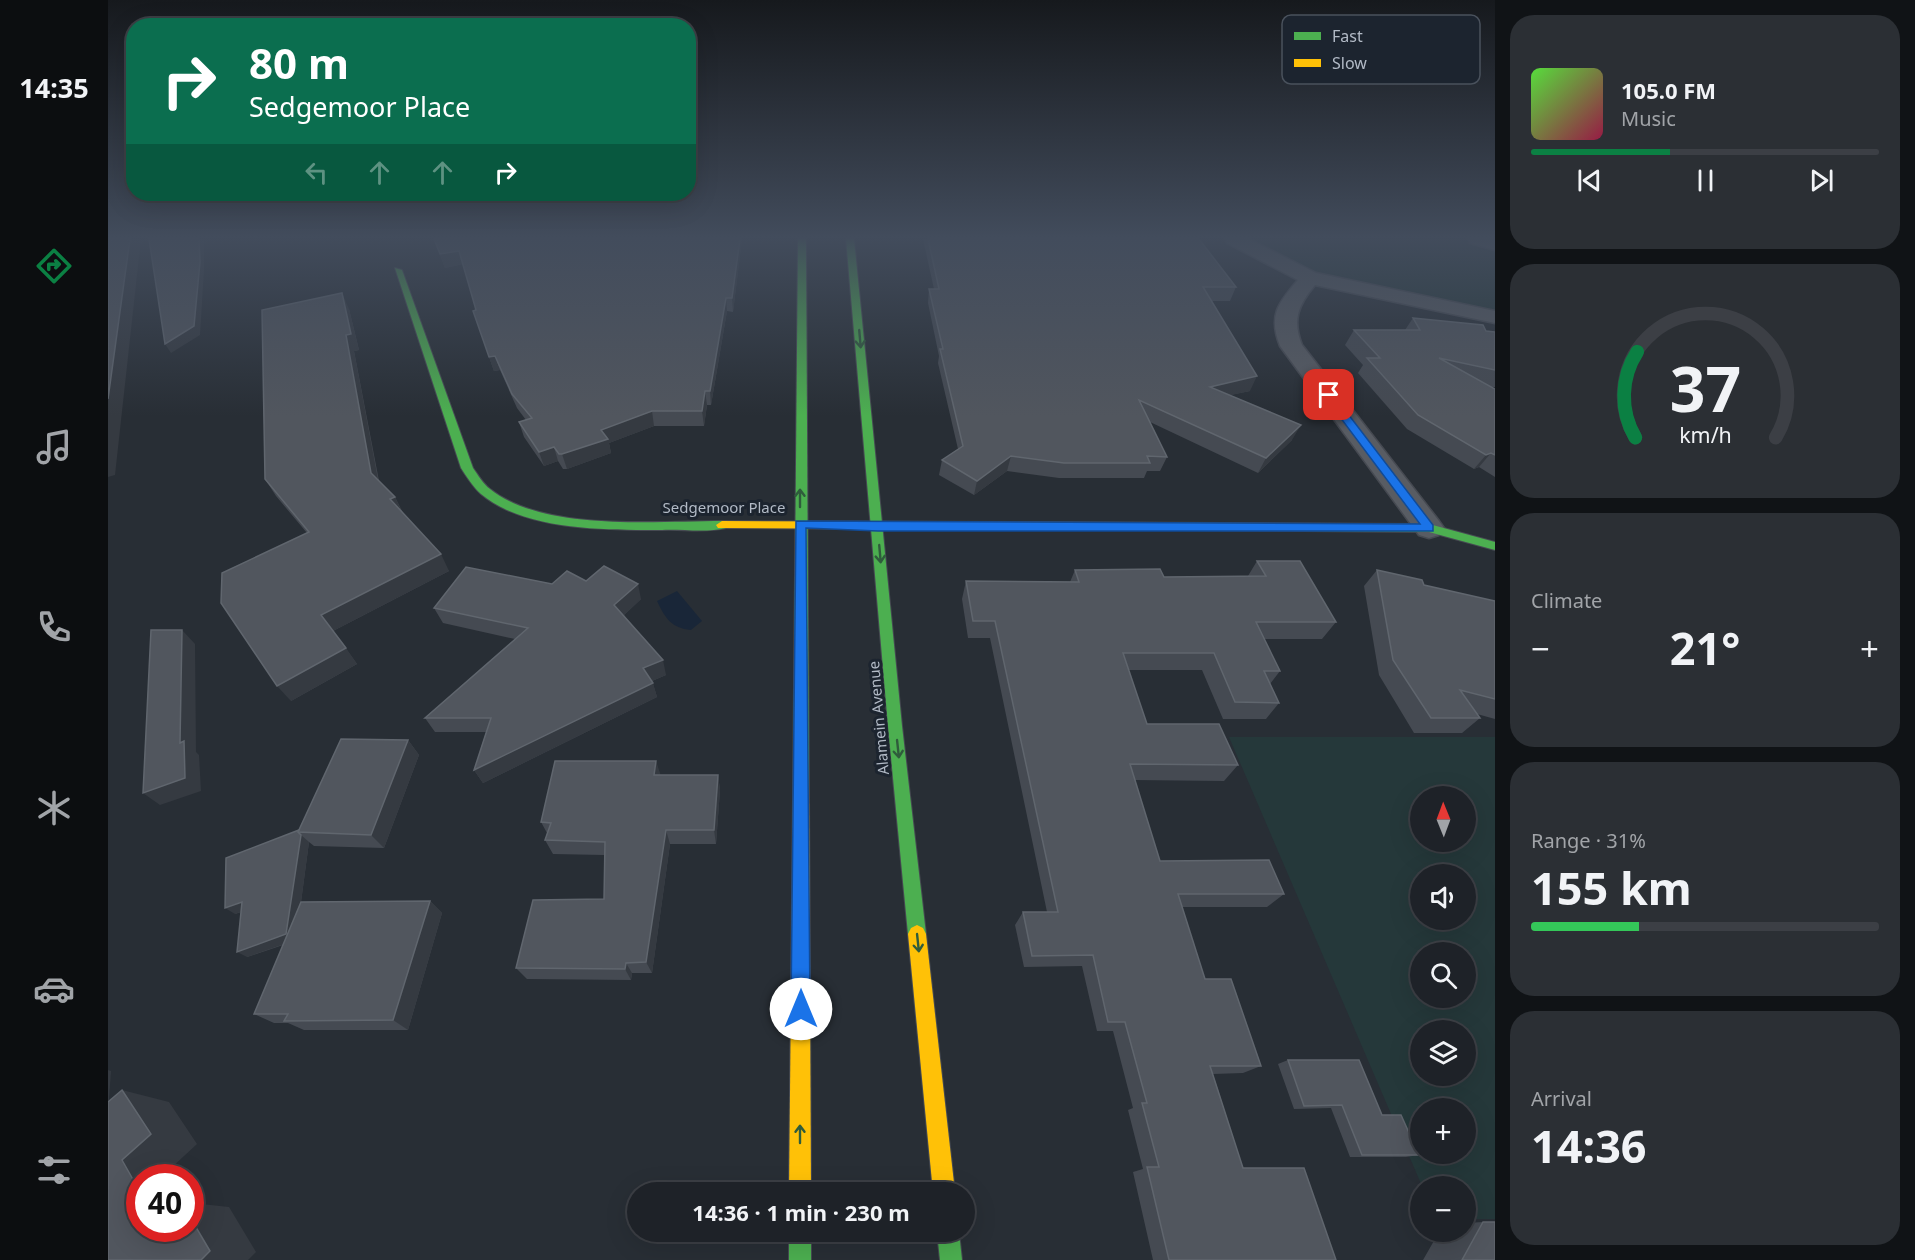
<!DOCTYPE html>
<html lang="en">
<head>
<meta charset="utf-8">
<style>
	body { margin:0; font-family:"Noto Sans",sans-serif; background:#2b2f34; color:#f1f3f6; height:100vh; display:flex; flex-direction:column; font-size:22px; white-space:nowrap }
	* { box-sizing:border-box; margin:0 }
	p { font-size:20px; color:#a1a4a8 }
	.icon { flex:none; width:33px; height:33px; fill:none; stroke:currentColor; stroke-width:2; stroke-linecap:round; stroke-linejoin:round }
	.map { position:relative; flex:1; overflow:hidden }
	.details { display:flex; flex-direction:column; gap:15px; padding:15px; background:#101316; width:420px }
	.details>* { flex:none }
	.banner { position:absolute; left:18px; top:18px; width:570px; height:183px; border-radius:24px; box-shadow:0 6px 24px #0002,0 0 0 2px #3c3f45; background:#0b6e4f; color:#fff; overflow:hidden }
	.needle { width:39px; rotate:359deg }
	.controls { position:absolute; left:1302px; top:786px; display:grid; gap:12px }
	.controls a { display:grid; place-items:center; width:66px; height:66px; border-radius:50%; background:#1e2228; box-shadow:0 6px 24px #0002,0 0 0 2px #3c3f45; font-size:30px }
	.speed { position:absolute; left:18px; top:1164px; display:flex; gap:12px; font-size:30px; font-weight:700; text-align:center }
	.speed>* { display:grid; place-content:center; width:78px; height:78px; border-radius:50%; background:#1e2228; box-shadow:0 6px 24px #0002,0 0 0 2px #3c3f45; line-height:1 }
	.speed .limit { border:9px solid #d22; background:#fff; color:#111 }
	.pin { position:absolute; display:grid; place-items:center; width:51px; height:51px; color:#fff; margin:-26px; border-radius:12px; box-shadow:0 3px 9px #0006 }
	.me { position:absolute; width:66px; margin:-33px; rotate:0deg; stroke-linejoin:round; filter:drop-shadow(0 0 4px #0008) }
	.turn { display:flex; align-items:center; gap:21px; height:126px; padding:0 24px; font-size:27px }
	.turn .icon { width:78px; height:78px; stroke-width:2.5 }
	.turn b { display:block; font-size:42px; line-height:51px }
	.lanes { display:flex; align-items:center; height:57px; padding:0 24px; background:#0003; justify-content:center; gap:30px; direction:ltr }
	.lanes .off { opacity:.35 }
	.big { font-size:45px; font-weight:700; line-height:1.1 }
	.details .card { flex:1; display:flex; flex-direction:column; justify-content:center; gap:9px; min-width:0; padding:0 21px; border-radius:24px; background:#2b2f34 }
	.details .dial { align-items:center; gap:0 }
	.dial svg { height:156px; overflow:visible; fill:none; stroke:#3c3f45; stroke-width:7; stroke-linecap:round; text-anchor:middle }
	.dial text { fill:#f1f3f6; stroke:none }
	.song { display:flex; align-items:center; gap:18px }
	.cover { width:72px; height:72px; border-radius:9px; background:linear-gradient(135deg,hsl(110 70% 55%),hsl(340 70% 35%)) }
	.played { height:6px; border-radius:3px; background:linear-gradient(90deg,#0b8043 40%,#3c3f45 40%) }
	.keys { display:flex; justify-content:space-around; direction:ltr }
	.heat { display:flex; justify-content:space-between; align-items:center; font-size:33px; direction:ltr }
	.charge { height:9px; border-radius:4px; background:linear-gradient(90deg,#34c759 31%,#3c3f45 0) }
	.trip { position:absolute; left:519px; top:1182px; width:348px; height:60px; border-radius:30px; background:#1e2228; box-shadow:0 6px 24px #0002,0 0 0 2px #3c3f45; font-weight:700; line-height:60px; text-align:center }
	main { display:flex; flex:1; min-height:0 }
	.tab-bar { display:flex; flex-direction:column; width:108px; justify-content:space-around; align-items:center; background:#0c0e10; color:#a1a4a8 }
	.tab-bar .icon { width:42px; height:42px }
	.tab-bar .active { color:#0b8043 }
	.tab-bar b { font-size:27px; color:#f1f3f6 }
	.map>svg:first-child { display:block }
	.green { fill:#25383a; fill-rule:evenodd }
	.water { fill:#192638 }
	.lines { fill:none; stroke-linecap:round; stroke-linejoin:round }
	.street-casing { stroke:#464a52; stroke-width:3 }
	.fast-casing { stroke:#464a52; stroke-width:2 }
	.slow-casing { stroke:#464a52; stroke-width:2 }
	.street { fill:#585c63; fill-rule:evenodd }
	.fast { fill:#4caf50; fill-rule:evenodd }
	.slow { fill:#ffc107; fill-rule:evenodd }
	.wall { fill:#454a52 }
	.shaded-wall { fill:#353a41 }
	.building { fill:#51565e; stroke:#60666e; stroke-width:1.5 }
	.oneway { stroke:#2f5c3c }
	.route { fill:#1a73e8; stroke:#114b97; stroke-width:1.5 }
	.labels { text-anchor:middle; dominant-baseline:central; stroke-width:6; stroke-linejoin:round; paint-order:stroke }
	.street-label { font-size:15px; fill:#b2bac6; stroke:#1c242f }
	.key { fill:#1c242f; stroke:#49515c; stroke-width:1.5 }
	.key-label { font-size:16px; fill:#b2bac6 }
</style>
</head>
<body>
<main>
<nav class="tab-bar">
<b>14:35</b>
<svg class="icon active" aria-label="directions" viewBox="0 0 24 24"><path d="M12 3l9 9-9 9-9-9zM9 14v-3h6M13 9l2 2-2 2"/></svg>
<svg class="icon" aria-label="music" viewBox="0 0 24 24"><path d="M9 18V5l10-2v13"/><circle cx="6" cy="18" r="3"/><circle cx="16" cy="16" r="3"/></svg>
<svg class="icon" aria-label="phone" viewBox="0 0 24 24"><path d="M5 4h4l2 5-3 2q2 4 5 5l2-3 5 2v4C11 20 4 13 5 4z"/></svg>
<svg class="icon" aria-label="climate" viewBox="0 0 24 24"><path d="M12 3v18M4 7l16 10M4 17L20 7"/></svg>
<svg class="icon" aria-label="car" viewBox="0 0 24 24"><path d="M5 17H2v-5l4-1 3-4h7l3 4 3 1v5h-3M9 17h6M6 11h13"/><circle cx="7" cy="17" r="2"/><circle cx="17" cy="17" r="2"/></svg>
<svg class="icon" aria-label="filters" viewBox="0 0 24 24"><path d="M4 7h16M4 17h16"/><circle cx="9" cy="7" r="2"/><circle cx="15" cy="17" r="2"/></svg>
</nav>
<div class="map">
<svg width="1387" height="1260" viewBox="0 0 1387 1260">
	<rect width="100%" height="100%" fill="#282e35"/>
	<g class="green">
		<path d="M 1138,239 L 1353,239 L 1387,250 L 1387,313 L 1212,276 Z"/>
		<path d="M 1121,737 L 1387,737 L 1387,1219 L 1358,1219 L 1358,1186 L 1314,1186 ZM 1312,796 L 1358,796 L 1358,842 L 1312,842 ZM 1312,874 L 1358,874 L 1358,920 L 1312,920 ZM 1312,952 L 1358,952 L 1358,998 L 1312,998 ZM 1312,1030 L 1358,1030 L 1358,1076 L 1312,1076 ZM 1312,1108 L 1358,1108 L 1358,1154 L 1312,1154 Z"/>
	</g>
	<path class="water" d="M 569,591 L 594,621 L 583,630 C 563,628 557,618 549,601 Z"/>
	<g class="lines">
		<defs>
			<g id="street">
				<path d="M 1117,239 L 1141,239 L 1208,273 L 1387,311 L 1387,323 L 1207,285 C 1190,305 1184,320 1194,345 L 1331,521 L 1336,528 L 1331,535 L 1321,538 L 1311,535 L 1172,346 C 1160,316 1170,303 1190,280 L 1119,243 Z"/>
				<path d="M 1360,239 L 1387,239 L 1387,250 L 1362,243 Z"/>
			</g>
			<g id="fast">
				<path d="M 690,239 L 698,239 L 701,797 L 699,802 L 693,804 L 687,802 L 685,797 Z"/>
				<path d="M 738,239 L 746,239 L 794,726 L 818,934 L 815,940 L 809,943 L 803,940 L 800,934 L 780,726 Z"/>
				<path d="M 287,268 L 294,270 L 365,468 C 370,475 375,484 382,489 C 436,532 548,521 614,521 L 620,525 L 618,528 C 599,533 574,529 554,530 C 499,530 417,531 373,494 C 365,487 359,477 353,468 Z"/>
				<path d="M 931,522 L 1321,524 L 1387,542 L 1387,550 L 1321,532 L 927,529 L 925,526 L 927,523 Z"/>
				<rect x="681" y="1232" width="22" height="28"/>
				<path d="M 829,1232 L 851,1232 L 854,1260 L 832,1260 Z"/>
			</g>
			<g id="slow">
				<path d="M 614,521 L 931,522 L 937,526 L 931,530 L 610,528 L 608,525 Z"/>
				<path d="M 693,790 L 699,792 L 701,797 L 703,1192 L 681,1192 L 685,797 L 687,792 Z"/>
				<path d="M 809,925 L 815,928 L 818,934 L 847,1192 L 825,1192 L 800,934 L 803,928 Z"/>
			</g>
		</defs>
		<use href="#street" class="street-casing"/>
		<use href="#fast" class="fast-casing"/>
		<use href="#slow" class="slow-casing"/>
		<use href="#street" class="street"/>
		<use href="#fast" class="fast"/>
		<use href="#slow" class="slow"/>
	</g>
	<g class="wall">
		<path d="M 326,239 L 634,239 L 625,312 L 619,311 L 603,405 L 599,405 L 596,426 L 546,426 L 501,443 L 503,453 L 459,469 L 455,469 L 450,461 L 436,466 L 416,437 L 411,422 L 418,420 L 409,408 L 392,370 L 386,371 L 365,311 L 368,310 L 355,264 L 337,268 Z"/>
		<path d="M 815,239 L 1091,239 L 1128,287 L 1122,301 L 1104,301 L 1142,391 L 1122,395 L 1184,440 L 1150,473 L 1042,422 L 1059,457 L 1052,471 L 1039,471 L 1036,478 L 951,478 L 899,471 L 866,495 L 831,475 L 834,460 L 850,449 L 830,363 L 831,356 L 820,303 L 821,289 L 826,289 Z"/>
		<path d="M 241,309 L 251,350 L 246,351 L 271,481 L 287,497 L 295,513 L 341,571 L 225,631 L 249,664 L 183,701 L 199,533 L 168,496 L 157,479 Z"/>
		<path d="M 1305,318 L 1387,332 L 1387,387 L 1383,387 L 1387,389 L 1387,477 L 1371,467 L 1366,469 L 1299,429 L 1250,373 L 1255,365 L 1237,345 L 1246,330 L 1297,330 Z"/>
		<path d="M 1149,561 L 1228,622 L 1214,639 L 1156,639 L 1172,671 L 1162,684 L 1171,703 L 1158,719 L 1115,719 L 1094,670 L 1020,670 L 1039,724 L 1130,765 L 1116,781 L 1026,780 L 1052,861 L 1176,894 L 1159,907 L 1074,907 L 1097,979 L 1153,1066 L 1135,1073 L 1105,1074 L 1135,1168 L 1228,1260 L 1045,1260 L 1025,1172 L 1035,1169 L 1020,1110 L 1025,1108 L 1005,1031 L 989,1031 L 974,966 L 916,967 L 907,925 L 915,912 L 939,912 L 882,638 L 860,638 L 854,599 L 858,581 L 962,582 L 967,570 L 1056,577 L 1140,576 Z"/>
		<path d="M 1269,570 L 1316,585 L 1387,601 L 1387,719 L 1369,714 L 1372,718 L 1354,733 L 1306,733 L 1271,675 L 1256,586 Z"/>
		<path d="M 478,581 L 533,599 L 516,615 L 558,675 L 544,681 L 549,697 L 375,783 L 366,770 L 378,732 L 327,732 L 317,718 L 407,639 L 335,623 L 326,608 L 444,584 Z"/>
		<path d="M 300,740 L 311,755 L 276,848 L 206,846 L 201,842 L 193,902 L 322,901 L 334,913 L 300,1030 L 196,1030 L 180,1023 L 166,1023 L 146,1014 L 175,945 L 139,957 L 133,912 L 127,914 L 191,830 Z"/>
		<path d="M 552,775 L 610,775 L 612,790 L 608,844 L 562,844 L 544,973 L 524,973 L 523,980 L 419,979 L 408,968 L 496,899 L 496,855 L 445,854 L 437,840 L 439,833 L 433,822 Z"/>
		<path d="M 1180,1060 L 1274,1115 L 1311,1155 L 1298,1157 L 1242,1157 L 1223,1108 L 1186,1109 L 1170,1064 Z"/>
		<path d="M 1375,1222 L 1387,1260 L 1315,1260 L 1331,1232 L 1358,1232 L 1358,1223 Z"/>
	</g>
	<g class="shaded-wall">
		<path d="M 22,239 L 33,239 L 7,475 L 0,477 L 0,399 Z"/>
		<path d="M 91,239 L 96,239 L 96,270 L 92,335 L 63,353 L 57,344 Z"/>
		<path d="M 632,239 L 634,239 L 625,312 L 624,298 Z"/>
		<path d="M 351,251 L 355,264 L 337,268 L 332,254 Z"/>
		<path d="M 234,293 L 241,309 L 251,350 L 246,351 L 272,490 L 263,473 L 238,335 Z"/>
		<path d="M 618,298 L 619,311 L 603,405 L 602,391 Z"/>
		<path d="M 387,356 L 392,370 L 386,371 L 381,357 Z"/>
		<path d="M 1149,376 L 1142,391 L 1095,401 L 1102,387 Z"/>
		<path d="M 597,391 L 599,405 L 596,426 L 594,411 Z"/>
		<path d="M 544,411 L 546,426 L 501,443 L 503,453 L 459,469 L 454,454 L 493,430 Z"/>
		<path d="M 1193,425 L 1184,440 L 1150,473 L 1158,458 Z"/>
		<path d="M 446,447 L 450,461 L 436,466 L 431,452 Z"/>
		<path d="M 1383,453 L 1371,467 L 1366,469 L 1378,455 Z"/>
		<path d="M 903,456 L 899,471 L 866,495 L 869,481 Z"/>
		<path d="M 287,497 L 295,514 L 282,499 Z"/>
		<path d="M 333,554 L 341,571 L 225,631 L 213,615 Z"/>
		<path d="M 530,584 L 533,599 L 511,620 L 506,605 Z"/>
		<path d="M 74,630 L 87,644 L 88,752 L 91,755 L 93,791 L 52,805 L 35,793 L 72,743 Z"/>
		<path d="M 238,648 L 249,664 L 183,701 L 169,686 Z"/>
		<path d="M 555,660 L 558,675 L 539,683 L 535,668 Z"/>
		<path d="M 545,683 L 549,697 L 375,783 L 366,770 Z"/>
		<path d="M 300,740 L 311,755 L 276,848 L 263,835 Z"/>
		<path d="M 548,761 L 553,776 L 546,775 Z"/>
		<path d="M 610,775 L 612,790 L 608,844 L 606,830 Z"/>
		<path d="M 558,830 L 562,844 L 544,973 L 538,962 Z"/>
		<path d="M 193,835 L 201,842 L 188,940 L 139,957 L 129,952 Z"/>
		<path d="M 322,901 L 334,913 L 300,1030 L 285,1020 Z"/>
		<path d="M 134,902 L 143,908 L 127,914 L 117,908 Z"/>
		<path d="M 518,963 L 524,973 L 523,980 L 517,969 Z"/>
		<path d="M 0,1070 L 3,1071 L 0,1113 Z"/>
		<path d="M 14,1090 L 61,1102 L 89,1144 L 63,1168 L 69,1178 L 32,1178 L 32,1192 L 14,1160 Z"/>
		<path d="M 82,1201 L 84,1203 L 121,1207 L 148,1252 L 140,1260 L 93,1260 L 82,1228 Z"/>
	</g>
	<g class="building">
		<path d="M 0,239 L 22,239 L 0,399 Z"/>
		<path d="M 41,239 L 91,239 L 92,262 L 86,326 L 57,344 Z"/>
		<path d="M 326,239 L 632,239 L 624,298 L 618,298 L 602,391 L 597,391 L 594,411 L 544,411 L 493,430 L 500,439 L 454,454 L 451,454 L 446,447 L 431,452 L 411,422 L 424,418 L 404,394 L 387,356 L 381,357 L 365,311 L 368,310 L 351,251 L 332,254 Z"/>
		<path d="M 820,239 L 1091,239 L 1128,287 L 1095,287 L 1149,376 L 1102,387 L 1193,425 L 1158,458 L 1031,400 L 1059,457 L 1039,456 L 1042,463 L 956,463 L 903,456 L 869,481 L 834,460 L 855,446 L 832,349 L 835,349 L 821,289 L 831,289 Z"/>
		<path d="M 234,293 L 243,334 L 238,335 L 263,473 L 287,497 L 282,499 L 333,554 L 213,615 L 238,648 L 169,686 L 113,603 L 114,573 L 201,532 L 157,479 L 154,310 Z"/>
		<path d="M 1305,318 L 1375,325 L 1378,331 L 1387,332 L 1387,370 L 1331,358 L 1387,389 L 1387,455 L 1383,453 L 1378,455 L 1310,415 L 1259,358 L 1272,358 L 1246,330 L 1312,330 Z"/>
		<path d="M 1149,561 L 1192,561 L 1228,622 L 1148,622 L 1172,671 L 1156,671 L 1171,703 L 1127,702 L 1106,653 L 1015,653 L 1039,724 L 1111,724 L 1130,765 L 1022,764 L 1052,861 L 1161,860 L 1176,894 L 1070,894 L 1097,979 L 1123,979 L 1153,1066 L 1102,1066 L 1135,1168 L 1196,1168 L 1228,1260 L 1061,1260 L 1039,1167 L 1051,1167 L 1034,1103 L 1039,1103 L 1017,1022 L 1000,1022 L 985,955 L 924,956 L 915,912 L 950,912 L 887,621 L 865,621 L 858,581 L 971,582 L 967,570 L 1052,569 L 1056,577 L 1158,576 Z"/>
		<path d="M 496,566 L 530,584 L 506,605 L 555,660 L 535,668 L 545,683 L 366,770 L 383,718 L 317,718 L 420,628 L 326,608 L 358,567 L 444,584 L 459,571 L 478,581 Z"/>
		<path d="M 1269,570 L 1314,580 L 1316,585 L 1387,601 L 1387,699 L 1352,690 L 1372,718 L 1323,718 L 1285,660 Z"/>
		<path d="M 43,630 L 74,630 L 72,743 L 76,741 L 77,778 L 35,793 Z"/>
		<path d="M 233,739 L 300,740 L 263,835 L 190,832 Z"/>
		<path d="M 447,761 L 548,761 L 546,775 L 610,775 L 606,830 L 558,830 L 538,962 L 518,963 L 517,969 L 408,968 L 425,900 L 496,899 L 497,842 L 437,840 L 443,823 L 433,822 Z"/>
		<path d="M 191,830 L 190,832 L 193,835 L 178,934 L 129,952 L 134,902 L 117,908 L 118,858 Z"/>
		<path d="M 322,901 L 285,1020 L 176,1021 L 180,1014 L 146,1014 L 193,902 Z"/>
		<path d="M 1180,1060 L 1251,1060 L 1274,1115 L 1293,1115 L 1311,1155 L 1254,1155 L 1234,1105 L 1196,1106 Z"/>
		<path d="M 14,1090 L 43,1134 L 14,1160 L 32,1192 L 32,1228 L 82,1228 L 82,1217 L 102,1251 L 93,1260 L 0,1260 L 0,1102 Z"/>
		<path d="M 1375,1222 L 1387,1222 L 1387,1260 L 1354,1260 Z"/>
	</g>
	<defs><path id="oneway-shaft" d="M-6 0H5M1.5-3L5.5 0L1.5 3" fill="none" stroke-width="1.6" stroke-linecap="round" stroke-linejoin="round" transform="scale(1.5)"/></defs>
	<g class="oneway">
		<use href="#oneway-shaft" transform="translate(752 339) rotate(85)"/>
		<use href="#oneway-shaft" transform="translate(692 498) rotate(-90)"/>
		<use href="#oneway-shaft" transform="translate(772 554) rotate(85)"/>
		<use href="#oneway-shaft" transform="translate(790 749) rotate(84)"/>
		<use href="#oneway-shaft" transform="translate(810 943) rotate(84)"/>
		<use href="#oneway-shaft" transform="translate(692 1134) rotate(-90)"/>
	</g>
	<linearGradient id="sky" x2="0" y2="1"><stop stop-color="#16191d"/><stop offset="0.57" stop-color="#424c5c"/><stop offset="1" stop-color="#424c5c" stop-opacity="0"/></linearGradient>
	<rect width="1387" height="416" fill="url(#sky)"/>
	<path class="route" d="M 1217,393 L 1224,393 L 1325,525 L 1325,531 L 770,531 L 698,528 L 702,1009 L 699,1016 L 693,1019 L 686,1016 L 683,1009 L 688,521 L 1312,524 L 1217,397 Z"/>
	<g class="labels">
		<g class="street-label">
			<text x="616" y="507">Sedgemoor Place</text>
			<text transform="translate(770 718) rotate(-95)">Alamein Avenue</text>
		</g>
	</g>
	<rect x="1174" y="15" width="198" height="69" rx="9" class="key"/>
	<rect x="1186" y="32" width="27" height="8" fill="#4caf50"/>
	<rect x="1186" y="59" width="27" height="8" fill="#ffc107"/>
	<g class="key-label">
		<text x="1224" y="42">Fast</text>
		<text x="1224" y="69">Slow</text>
	</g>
</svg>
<div class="controls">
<a><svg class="needle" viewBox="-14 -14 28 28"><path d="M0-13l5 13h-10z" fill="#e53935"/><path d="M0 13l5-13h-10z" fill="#a1a4a8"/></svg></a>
<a><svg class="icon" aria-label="sound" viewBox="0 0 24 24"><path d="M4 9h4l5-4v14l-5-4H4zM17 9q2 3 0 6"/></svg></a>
<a><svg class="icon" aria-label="search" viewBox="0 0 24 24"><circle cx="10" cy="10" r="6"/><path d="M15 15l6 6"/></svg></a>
<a><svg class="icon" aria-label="layers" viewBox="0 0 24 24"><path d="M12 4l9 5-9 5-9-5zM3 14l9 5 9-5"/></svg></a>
<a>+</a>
<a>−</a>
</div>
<div class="speed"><div class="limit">40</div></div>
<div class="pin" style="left:1221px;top:395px;background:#d93025"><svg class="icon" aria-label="arrive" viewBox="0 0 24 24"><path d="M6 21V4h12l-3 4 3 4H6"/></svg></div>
<svg class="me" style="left:693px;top:1009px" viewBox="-20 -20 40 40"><circle r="19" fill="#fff"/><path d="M0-13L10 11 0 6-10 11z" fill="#1a73e8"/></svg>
<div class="trip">14:36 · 1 min · 230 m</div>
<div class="banner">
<div class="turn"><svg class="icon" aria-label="right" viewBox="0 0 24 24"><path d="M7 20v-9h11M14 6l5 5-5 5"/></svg><div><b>80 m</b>Sedgemoor Place</div></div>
<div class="lanes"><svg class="icon off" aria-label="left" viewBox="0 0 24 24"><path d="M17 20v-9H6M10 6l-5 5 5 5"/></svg><svg class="icon off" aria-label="ahead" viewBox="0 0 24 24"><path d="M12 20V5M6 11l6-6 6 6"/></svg><svg class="icon off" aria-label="ahead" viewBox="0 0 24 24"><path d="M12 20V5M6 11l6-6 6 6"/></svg><svg class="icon" aria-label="right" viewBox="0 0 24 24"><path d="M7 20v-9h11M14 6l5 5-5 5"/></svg></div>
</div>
</div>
<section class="details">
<div class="card">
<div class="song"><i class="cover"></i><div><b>105.0 FM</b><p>Music</p></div></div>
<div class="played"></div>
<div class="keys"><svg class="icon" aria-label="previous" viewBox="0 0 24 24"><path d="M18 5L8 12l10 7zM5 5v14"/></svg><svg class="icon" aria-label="pause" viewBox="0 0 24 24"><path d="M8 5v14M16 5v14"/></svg><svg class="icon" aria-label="next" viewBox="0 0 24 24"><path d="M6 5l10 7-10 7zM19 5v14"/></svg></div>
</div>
<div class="card dial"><svg viewBox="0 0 100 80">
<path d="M14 69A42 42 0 1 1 86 69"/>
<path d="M14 69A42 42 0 0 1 15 25" stroke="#0b8043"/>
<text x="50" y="56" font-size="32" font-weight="700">37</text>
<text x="50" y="72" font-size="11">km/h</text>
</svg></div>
<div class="card"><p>Climate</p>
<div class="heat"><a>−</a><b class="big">21°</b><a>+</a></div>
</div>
<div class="card"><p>Range · 31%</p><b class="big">155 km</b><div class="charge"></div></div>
<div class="card"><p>Arrival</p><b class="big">14:36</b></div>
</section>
</main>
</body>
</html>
